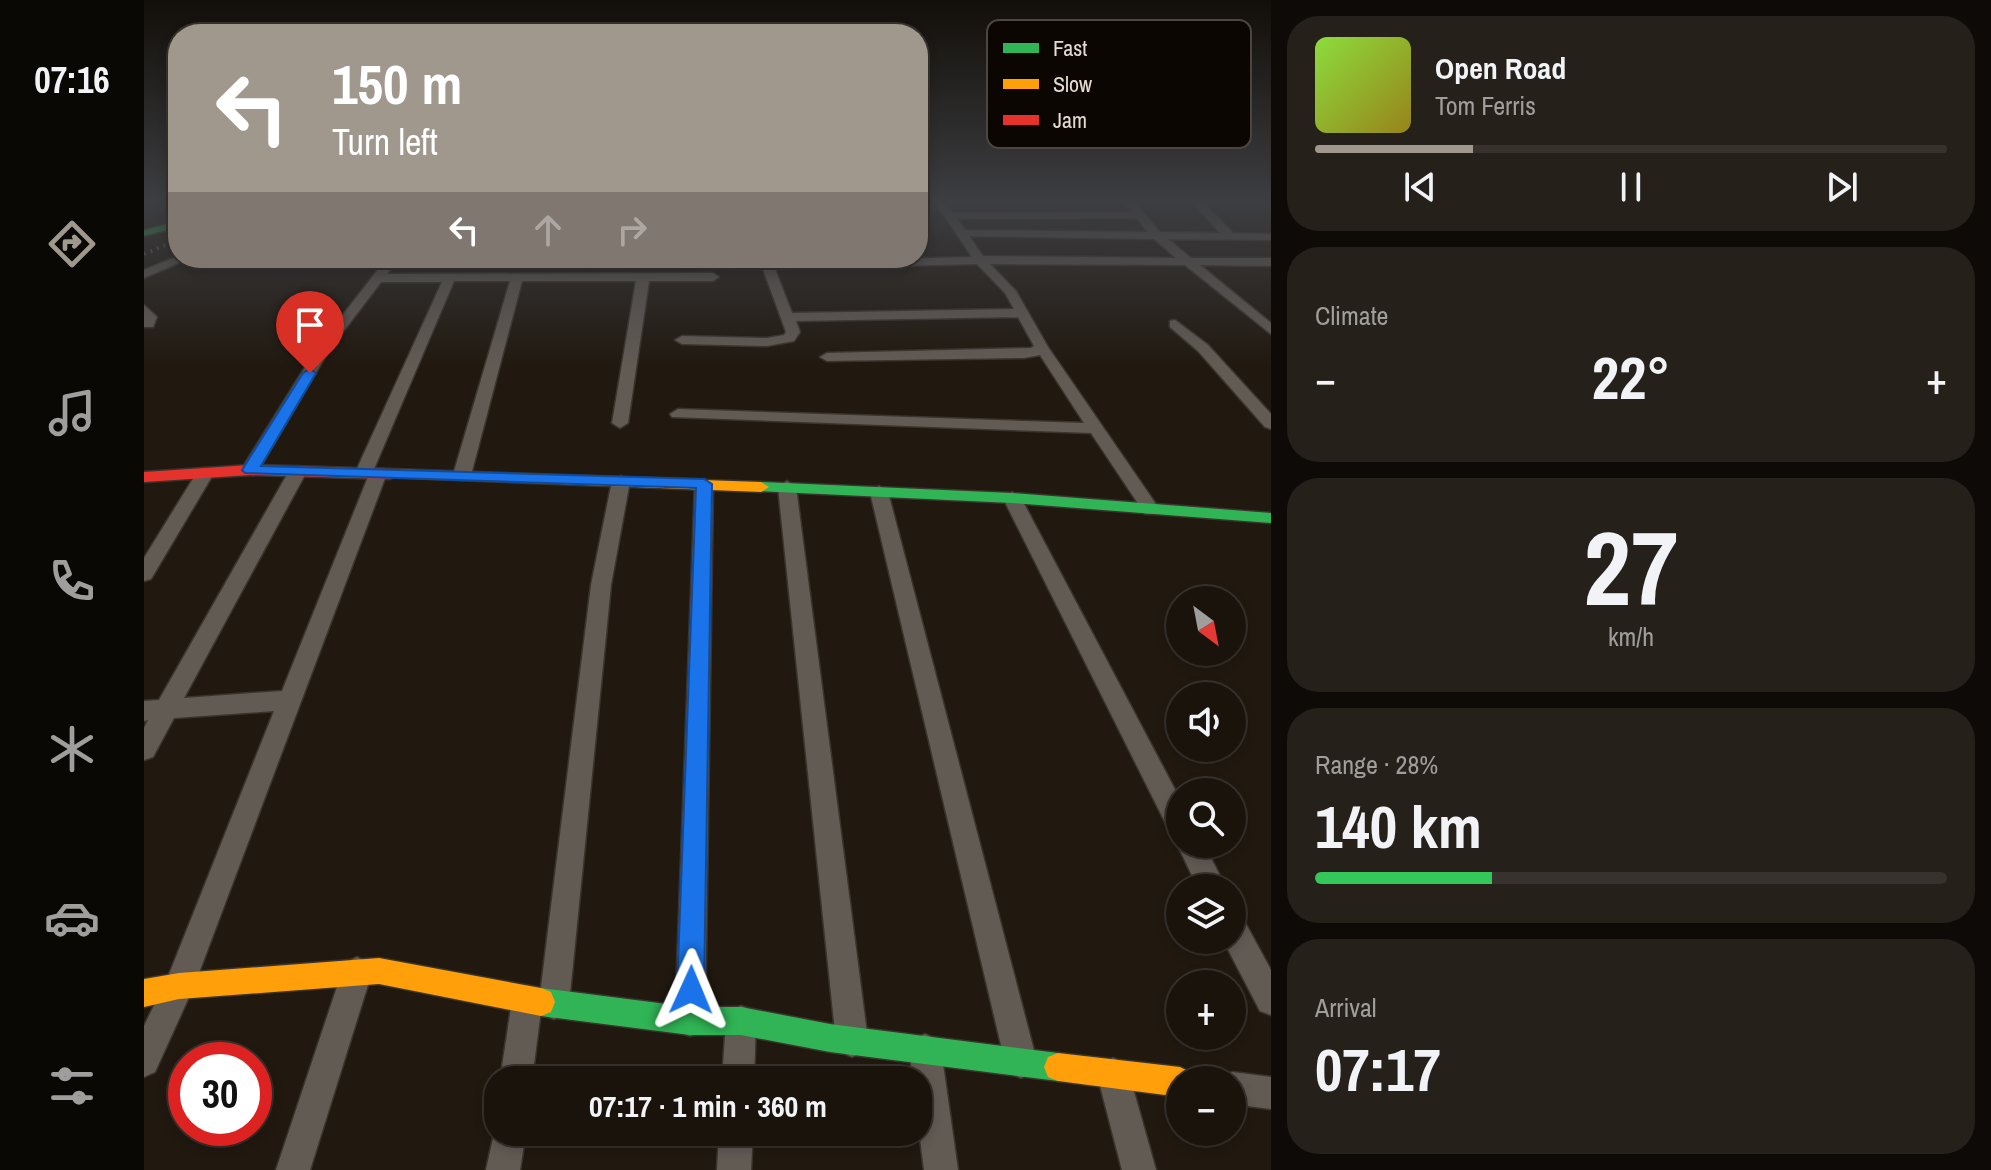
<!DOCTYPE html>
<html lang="en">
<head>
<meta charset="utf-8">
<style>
	body { margin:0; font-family:"Archivo Narrow",sans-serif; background:#26201a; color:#f1f3f6; height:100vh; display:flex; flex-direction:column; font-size:30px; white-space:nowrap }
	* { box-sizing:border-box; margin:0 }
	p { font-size:26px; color:#9f9e9d }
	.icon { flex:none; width:44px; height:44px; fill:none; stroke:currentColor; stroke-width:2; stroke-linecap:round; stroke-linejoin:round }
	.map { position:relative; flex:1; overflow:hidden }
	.drawer { display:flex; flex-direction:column; gap:16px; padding:16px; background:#0e0a07; width:720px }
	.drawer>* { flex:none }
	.hud { position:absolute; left:24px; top:24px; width:760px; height:244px; border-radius:32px; box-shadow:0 4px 12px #0003,0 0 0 2px #37322d; background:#a0978d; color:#fff; overflow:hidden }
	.needle { width:52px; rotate:148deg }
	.controls { position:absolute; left:1022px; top:586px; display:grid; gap:16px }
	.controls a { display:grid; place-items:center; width:80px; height:80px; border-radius:50%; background:#19130c; box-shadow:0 4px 12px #0003,0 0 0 2px #37322d; font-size:40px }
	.speed { position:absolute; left:24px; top:1042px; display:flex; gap:16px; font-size:40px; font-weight:700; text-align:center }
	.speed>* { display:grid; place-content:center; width:104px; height:104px; border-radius:50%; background:#19130c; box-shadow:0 4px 12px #0003,0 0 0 2px #37322d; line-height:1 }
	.speed .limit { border:12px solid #d22; background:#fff; color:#111 }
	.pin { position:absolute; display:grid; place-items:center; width:68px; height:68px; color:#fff; margin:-82px -34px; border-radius:50% 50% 50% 0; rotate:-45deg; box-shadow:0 0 8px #0007 }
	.pin .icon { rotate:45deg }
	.me { position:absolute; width:88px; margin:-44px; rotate:1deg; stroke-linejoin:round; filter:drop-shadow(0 0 6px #0008) }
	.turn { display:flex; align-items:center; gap:28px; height:168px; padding:0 32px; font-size:36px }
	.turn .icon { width:104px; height:104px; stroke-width:2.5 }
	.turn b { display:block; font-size:56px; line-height:68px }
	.lanes { display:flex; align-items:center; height:76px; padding:0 32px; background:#0003; justify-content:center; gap:40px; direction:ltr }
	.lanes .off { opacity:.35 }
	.big { font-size:60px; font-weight:700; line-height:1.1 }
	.drawer .tile { flex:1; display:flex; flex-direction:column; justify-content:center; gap:12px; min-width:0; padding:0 28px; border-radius:32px; background:#26201a }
	.drawer .dial { align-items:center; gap:0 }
	.dial b { font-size:104px; line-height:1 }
	.song { display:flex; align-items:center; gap:24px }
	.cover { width:96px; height:96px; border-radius:12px; background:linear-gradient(135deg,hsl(90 70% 55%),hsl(50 70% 35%)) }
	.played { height:8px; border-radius:4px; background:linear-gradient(90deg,#a0978d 25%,#37322d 25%) }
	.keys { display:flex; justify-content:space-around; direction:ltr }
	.heat { display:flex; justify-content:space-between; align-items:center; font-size:44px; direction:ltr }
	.charge { height:12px; border-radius:6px; background:linear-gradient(90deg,#34c759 28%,#37322d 0) }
	.trip { position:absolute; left:340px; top:1066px; width:448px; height:80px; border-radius:32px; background:#19130c; box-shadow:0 4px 12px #0003,0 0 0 2px #37322d; font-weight:700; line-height:80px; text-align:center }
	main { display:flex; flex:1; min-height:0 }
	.menu { display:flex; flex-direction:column; width:144px; justify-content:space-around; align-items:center; background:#0a0805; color:#9f9e9d }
	.menu .icon { width:56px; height:56px }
	.menu .on { color:#a0978d }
	.menu b { font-size:36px; color:#f1f3f6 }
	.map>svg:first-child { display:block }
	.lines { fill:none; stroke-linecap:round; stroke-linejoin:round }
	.street-casing { stroke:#3a342e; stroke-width:3 }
	.fast-casing { stroke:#3a342e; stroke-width:3 }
	.slow-casing { stroke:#3a342e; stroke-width:3 }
	.jam-casing { stroke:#3a342e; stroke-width:3 }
	.street { fill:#625b54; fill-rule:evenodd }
	.fast { fill:#30b455; fill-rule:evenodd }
	.slow { fill:#ff9f0a; fill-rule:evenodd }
	.jam { fill:#e5322d; fill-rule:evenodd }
	.rail { stroke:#5f5952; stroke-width:4; stroke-dasharray:2 5; stroke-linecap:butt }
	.route { fill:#1a73e8; stroke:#114b97; stroke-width:2 }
	.key { fill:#0c0602; stroke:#4d4640; stroke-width:2 }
	.key-label { font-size:22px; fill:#e5dbd1 }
</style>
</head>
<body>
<main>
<nav class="menu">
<b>07:16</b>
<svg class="icon on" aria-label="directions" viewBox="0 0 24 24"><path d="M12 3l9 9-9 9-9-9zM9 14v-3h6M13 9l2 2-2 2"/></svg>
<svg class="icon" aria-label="music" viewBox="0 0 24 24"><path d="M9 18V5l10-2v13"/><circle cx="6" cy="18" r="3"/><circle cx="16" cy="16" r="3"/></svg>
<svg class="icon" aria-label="phone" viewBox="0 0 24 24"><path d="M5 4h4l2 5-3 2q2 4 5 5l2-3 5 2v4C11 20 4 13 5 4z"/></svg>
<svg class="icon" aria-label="climate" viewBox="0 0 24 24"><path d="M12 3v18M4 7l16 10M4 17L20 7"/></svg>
<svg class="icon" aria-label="car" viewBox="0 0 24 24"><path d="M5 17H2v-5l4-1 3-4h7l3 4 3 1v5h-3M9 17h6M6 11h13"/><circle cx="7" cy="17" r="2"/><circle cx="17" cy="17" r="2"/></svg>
<svg class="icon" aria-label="filters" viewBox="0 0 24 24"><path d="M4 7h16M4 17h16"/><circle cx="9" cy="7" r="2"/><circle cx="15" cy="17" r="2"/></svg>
</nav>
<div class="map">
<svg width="1127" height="1170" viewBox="0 0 1127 1170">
	<rect width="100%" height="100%" fill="#211910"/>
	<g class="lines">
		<defs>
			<g id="street">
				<path d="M 791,202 L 802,202 L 809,213 L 987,212 L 979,202 L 990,202 L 1016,232 L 1076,233 L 1048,202 L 1059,202 L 1089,233 L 1127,234 L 1127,240 L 1024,239 L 1047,258 L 1127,258 L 1127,266 L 1056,265 L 1127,323 L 1127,334 L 1041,265 L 846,264 L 872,291 L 904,347 L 1016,510 L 1013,514 L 1001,514 L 947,433 L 528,417 L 526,414 L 534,409 L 940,423 L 896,355 L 880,358 L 683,361 L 676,357 L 683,353 L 887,348 L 890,346 L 874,317 L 652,321 L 656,332 L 650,341 L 623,346 L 538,344 L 531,340 L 538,336 L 623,338 L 640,335 L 642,332 L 619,269 L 591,269 L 591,263 L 828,257 ZM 992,218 L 1004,232 L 821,230 L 813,219 ZM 825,236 L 1010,239 L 1032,258 L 839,256 ZM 833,264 L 861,293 L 870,309 L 648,313 L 631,269 Z"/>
				<path d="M 1127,202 L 1127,209 L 1123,208 L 1122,203 Z"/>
				<path d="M 34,256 L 46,258 L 0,278 L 0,270 Z"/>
				<path d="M 243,258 L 255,258 L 243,274 L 569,273 L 575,277 L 569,281 L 505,281 L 484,423 L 476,428 L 468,423 L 492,281 L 378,281 L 327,475 L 318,480 L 309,475 L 366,281 L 310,281 L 230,469 L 240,469 L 243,473 L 50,986 L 11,1072 L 0,1077 L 0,1026 L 24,977 L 130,711 L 30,718 L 9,757 L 0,760 L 0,728 L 4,720 L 0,721 L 0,701 L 15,700 L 145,471 L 154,466 L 163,471 L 40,698 L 138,691 L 224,477 L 214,477 L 211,473 L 298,282 L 237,282 L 186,349 L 112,474 L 100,474 L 97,470 L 173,348 Z"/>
				<path d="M 0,305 L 13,317 L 9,327 L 0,327 Z"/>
				<path d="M 1031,320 L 1064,345 L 1127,414 L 1127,429 L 1121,427 L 1054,351 L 1026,327 L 1026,321 Z"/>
				<path d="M 61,468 L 70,473 L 7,579 L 0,581 L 0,558 L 55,469 Z"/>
				<path d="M 477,476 L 486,481 L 467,585 L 425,1004 L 421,1015 L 410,1019 L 399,1015 L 397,1010 L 388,1080 L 356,1080 L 368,1001 L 372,990 L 383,986 L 394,990 L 396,995 L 447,585 L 468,481 Z"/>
				<path d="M 560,479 L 569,484 L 561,1021 L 557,1032 L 546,1036 L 535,1032 L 531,1021 L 551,484 Z"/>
				<path d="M 643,481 L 652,487 L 724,1041 L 719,1052 L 708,1057 L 697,1052 L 692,1041 L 634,487 Z"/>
				<path d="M 735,486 L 744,492 L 893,1062 L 888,1073 L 877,1078 L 866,1073 L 861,1062 L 726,492 Z"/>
				<path d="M 868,492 L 877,498 L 1036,799 L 1036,844 L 1060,844 L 1082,888 L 1054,888 L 1033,844 L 1036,837 L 1027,834 L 859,498 Z"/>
				<path d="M 1088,913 L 1098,917 L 1127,970 L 1127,1015 L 1116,1011 L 1079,940 L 1088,940 Z"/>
				<path d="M 213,957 L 223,962 L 228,972 L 166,1170 L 132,1170 L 198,972 L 203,962 Z"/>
				<path d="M 597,1006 L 608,1010 L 612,1021 L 610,1080 L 578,1080 L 582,1021 L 586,1010 Z"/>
				<path d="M 781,1034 L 792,1039 L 797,1050 L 814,1170 L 780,1170 L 774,1123 L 774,1080 L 769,1080 L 765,1050 L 770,1039 Z"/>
				<path d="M 969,1058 L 980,1063 L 985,1074 L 1012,1170 L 978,1170 L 953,1074 L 958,1063 Z"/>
				<path d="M 1088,1072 L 1127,1077 L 1127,1109 L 1088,1104 L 1088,1080 L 1075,1080 Z"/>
				<path d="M 353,1120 L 354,1132 L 382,1132 L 376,1170 L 342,1170 Z"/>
				<path d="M 575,1132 L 609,1132 L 607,1170 L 573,1170 Z"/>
			</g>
			<g id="fast">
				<path d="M 34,221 L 34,227 L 0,236 L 0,230 Z"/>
				<path d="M 617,482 L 868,493 L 1127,513 L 1127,523 L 868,503 L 611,491 L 609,487 Z"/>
				<path d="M 397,988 L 546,1007 L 597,1007 L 686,1024 L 914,1053 L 924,1057 L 928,1067 L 924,1077 L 914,1081 L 686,1052 L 597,1035 L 546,1035 L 397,1016 L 387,1012 L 383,1002 L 387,992 Z"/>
			</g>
			<g id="slow">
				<path d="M 246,469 L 617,482 L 625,487 L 617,492 L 241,477 L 238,474 L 241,471 Z"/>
				<path d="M 235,958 L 397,988 L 407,992 L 411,1002 L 407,1012 L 397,1016 L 235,984 L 35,999 L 0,1007 L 0,979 L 35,973 Z"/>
				<path d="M 914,1053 L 1036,1067 L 1046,1072 L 1050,1080 L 1036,1080 L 1036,1097 L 914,1081 L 904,1077 L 900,1067 L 904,1057 Z"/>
			</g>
			<path id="jam" d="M 106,465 L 246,469 L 254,474 L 246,479 L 106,475 L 0,482 L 0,472 Z"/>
		</defs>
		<use href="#street" class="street-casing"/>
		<use href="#fast" class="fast-casing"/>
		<use href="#slow" class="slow-casing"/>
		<use href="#jam" class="jam-casing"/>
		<use href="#street" class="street"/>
		<use href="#fast" class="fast"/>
		<use href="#slow" class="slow"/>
		<use href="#jam" class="jam"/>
		<path class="rail" d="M 0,254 L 34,240"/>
	</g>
	<linearGradient id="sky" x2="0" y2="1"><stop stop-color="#120e09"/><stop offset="0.55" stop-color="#3d3e42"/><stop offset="1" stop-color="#3d3e42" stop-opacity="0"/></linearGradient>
	<rect width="1127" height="366" fill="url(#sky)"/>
	<path class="route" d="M 166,369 L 172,373 L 117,466 L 560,479 L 568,484 L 560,990 L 556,1000 L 547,1004 L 537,1000 L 533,990 L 552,488 L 101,473 L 98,470 L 159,373 Z"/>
	<rect x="843" y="20" width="264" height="128" rx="12" class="key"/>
	<rect x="859" y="43" width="36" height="10" fill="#30b455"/>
	<rect x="859" y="79" width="36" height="10" fill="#ff9f0a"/>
	<rect x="859" y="115" width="36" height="10" fill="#e5322d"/>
	<g class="key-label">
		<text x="909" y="56">Fast</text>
		<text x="909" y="92">Slow</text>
		<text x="909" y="128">Jam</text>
	</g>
</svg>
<div class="controls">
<a><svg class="needle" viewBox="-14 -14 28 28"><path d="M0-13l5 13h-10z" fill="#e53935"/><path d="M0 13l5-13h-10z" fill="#9f9e9d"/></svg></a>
<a><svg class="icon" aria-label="sound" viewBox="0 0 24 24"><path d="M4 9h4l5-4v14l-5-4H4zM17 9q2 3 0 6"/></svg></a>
<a><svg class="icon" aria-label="search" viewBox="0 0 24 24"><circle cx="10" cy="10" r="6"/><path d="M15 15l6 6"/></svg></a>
<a><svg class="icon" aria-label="layers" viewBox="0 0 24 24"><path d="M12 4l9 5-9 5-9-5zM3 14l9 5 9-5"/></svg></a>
<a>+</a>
<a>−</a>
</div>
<div class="speed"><div class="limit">30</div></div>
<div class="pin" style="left:166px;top:373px;background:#d93025"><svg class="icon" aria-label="arrive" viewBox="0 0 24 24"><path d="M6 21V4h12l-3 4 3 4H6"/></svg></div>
<svg class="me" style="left:547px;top:990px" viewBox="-20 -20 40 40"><path d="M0-17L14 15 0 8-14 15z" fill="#1a73e8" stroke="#fff" stroke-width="4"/></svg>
<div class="trip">07:17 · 1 min · 360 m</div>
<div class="hud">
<div class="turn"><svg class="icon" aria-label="left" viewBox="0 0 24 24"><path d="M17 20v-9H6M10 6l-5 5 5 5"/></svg><div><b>150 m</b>Turn left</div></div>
<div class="lanes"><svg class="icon" aria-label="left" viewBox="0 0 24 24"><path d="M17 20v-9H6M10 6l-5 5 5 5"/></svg><svg class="icon off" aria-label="ahead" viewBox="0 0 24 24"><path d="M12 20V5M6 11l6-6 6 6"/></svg><svg class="icon off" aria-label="right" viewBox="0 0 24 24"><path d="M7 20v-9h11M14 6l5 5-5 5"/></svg></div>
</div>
</div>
<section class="drawer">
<div class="tile">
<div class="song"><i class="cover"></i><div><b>Open Road</b><p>Tom Ferris</p></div></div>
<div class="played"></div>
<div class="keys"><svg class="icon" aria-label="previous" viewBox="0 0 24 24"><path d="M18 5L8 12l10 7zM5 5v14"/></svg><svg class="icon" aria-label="pause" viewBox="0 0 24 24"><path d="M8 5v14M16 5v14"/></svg><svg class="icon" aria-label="next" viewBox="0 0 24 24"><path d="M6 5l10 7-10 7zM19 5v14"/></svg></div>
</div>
<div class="tile"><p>Climate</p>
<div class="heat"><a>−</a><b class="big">22°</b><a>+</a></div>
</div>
<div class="tile dial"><b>27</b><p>km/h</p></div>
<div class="tile"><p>Range · 28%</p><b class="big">140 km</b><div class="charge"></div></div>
<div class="tile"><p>Arrival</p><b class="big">07:17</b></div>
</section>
</main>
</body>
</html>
